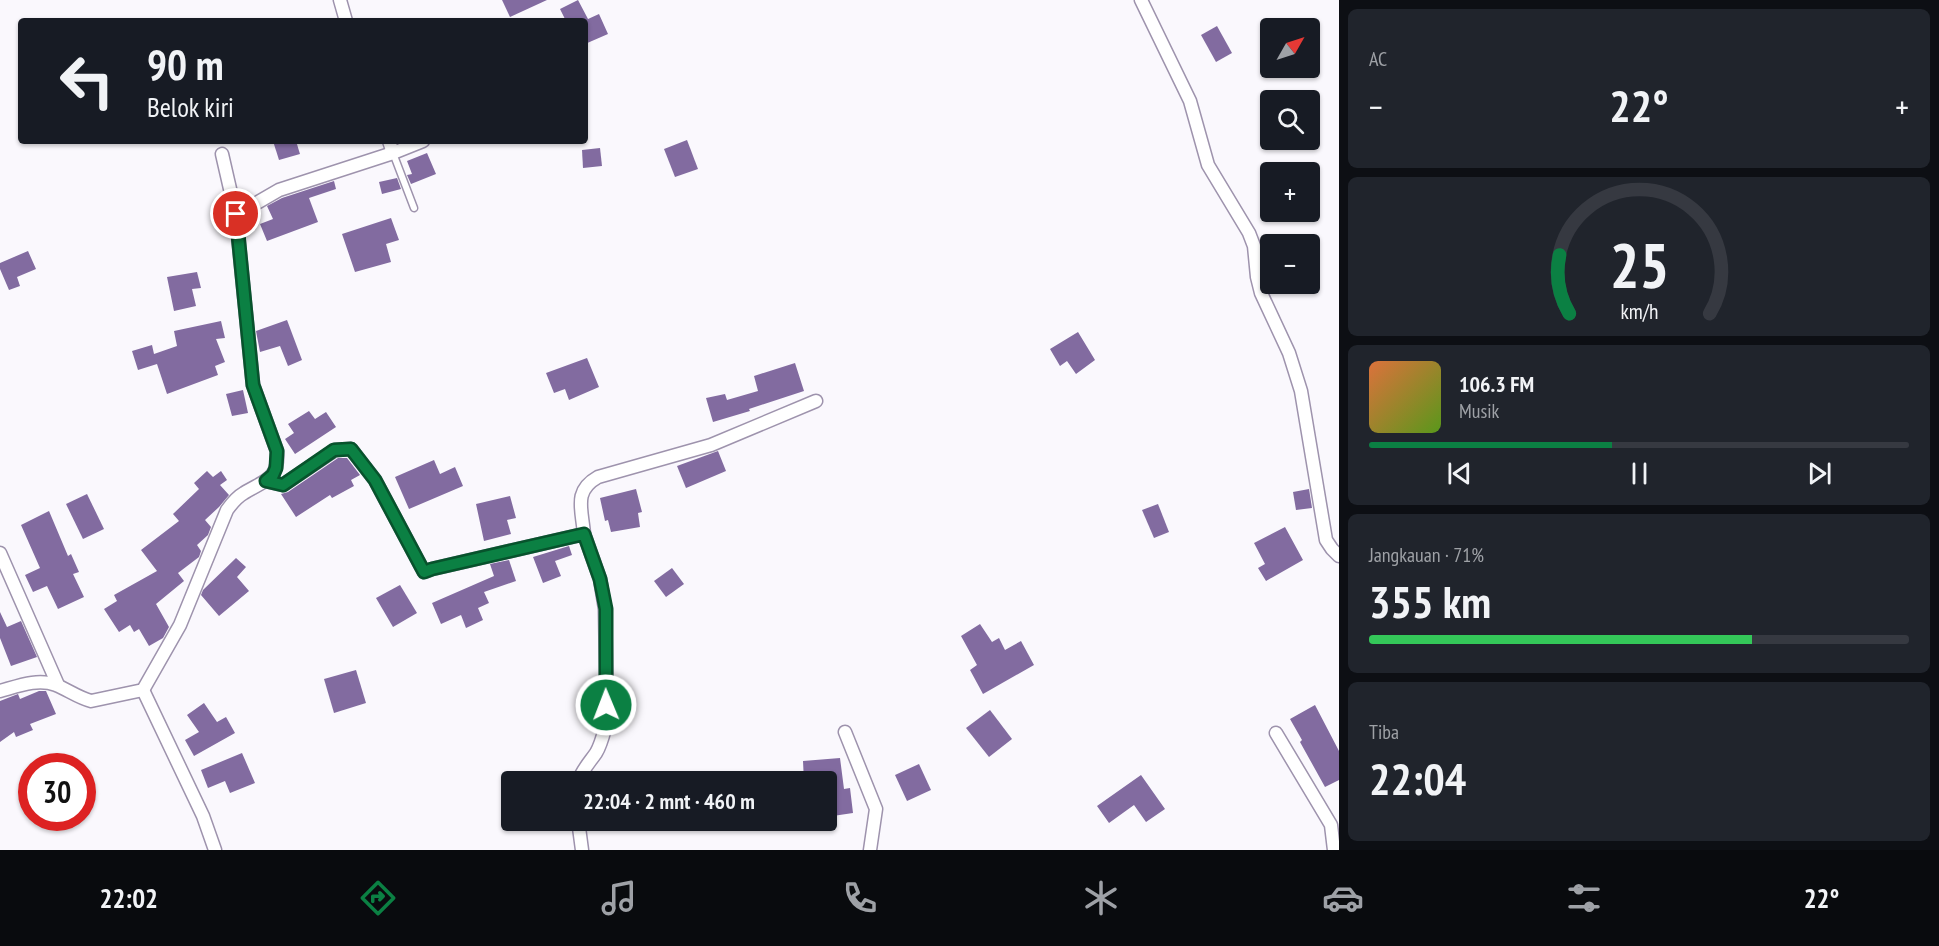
<!DOCTYPE html>
<html lang="id">
<head>
<meta charset="utf-8">
<style>
	body { margin:0; font-family:"PT Sans Narrow",sans-serif; background:#20242c; color:#f1f3f6; height:100vh; display:flex; flex-direction:column; font-size:22px; white-space:nowrap }
	* { box-sizing:border-box; margin:0 }
	p { font-size:20px; color:#9ea1a6 }
	.icon { flex:none; width:33px; height:33px; fill:none; stroke:currentColor; stroke-width:2; stroke-linecap:round; stroke-linejoin:round }
	.map { position:relative; flex:1; overflow:hidden }
	.drawer { display:flex; flex-direction:column; gap:9px; padding:9px; background:#0d0f14; width:600px }
	.drawer>* { flex:none }
	.hud { position:absolute; left:18px; top:18px; width:570px; height:126px; border-radius:6px; box-shadow:0 2px 4px #0004; background:#171b24; color:#f1f3f6; overflow:hidden }
	.needle { width:39px; rotate:51deg }
	.controls { position:absolute; left:1260px; top:18px; display:grid; gap:12px }
	.controls a { display:grid; place-items:center; width:60px; height:60px; border-radius:6px; background:#171b24; box-shadow:0 2px 4px #0004; font-size:30px }
	.speed { position:absolute; left:18px; top:753px; display:flex; gap:12px; font-size:30px; font-weight:700; text-align:center }
	.speed>* { display:grid; place-content:center; width:78px; height:78px; border-radius:50%; background:#171b24; box-shadow:0 2px 4px #0004; line-height:1 }
	.speed .limit { border:9px solid #d22; background:#fff; color:#111 }
	.pin { position:absolute; display:grid; place-items:center; width:51px; height:51px; color:#fff; margin:-26px; border:3px solid #fff; border-radius:50%; box-shadow:0 2px 6px #0007 }
	.me { position:absolute; width:66px; margin:-33px; rotate:359deg; stroke-linejoin:round; filter:drop-shadow(0 0 4px #0008) }
	.turn { display:flex; align-items:center; gap:21px; height:126px; padding:0 30px; font-size:27px }
	.turn .icon { width:78px; height:78px; stroke-width:2.5 }
	.turn b { display:block; font-size:42px; line-height:51px }
	.big { font-size:45px; font-weight:800; line-height:1.1 }
	.drawer .widget { flex:1; display:flex; flex-direction:column; justify-content:center; gap:9px; min-width:0; padding:0 21px; border-radius:9px; background:#20242c }
	.drawer .dial { align-items:center; gap:0 }
	.dial svg { height:156px; overflow:visible; fill:none; stroke:#363941; stroke-width:7; stroke-linecap:round; text-anchor:middle }
	.dial text { fill:#f1f3f6; stroke:none }
	.song { display:flex; align-items:center; gap:18px }
	.cover { width:72px; height:72px; border-radius:9px; background:linear-gradient(135deg,hsl(20 70% 55%),hsl(90 70% 35%)) }
	.played { height:6px; border-radius:3px; background:linear-gradient(90deg,#0b8043 45%,#363941 45%) }
	.keys { display:flex; justify-content:space-around; direction:ltr }
	.heat { display:flex; justify-content:space-between; align-items:center; font-size:33px; direction:ltr }
	.charge { height:9px; border-radius:4px; background:linear-gradient(90deg,#34c759 71%,#363941 0) }
	.trip { position:absolute; left:501px; top:771px; width:336px; height:60px; border-radius:6px; background:#171b24; box-shadow:0 2px 4px #0004; font-weight:800; line-height:60px; text-align:center }
	.menu { display:flex; height:96px; justify-content:space-around; align-items:center; background:#090b0e; color:#9ea1a6 }
	.menu .icon { width:42px; height:42px }
	.menu .current { color:#0b8043 }
	.menu b { font-size:27px; color:#f1f3f6 }
	main { display:flex; flex:1; min-height:0 }
	.map>svg:first-child { display:block }
	.building { fill:#826ba0 }
	.lines { fill:none; stroke-linecap:round; stroke-linejoin:round }
	.service-casing { stroke:#9e93ad; stroke-width:9 }
	.minor-casing { stroke:#9e93ad; stroke-width:15 }
	.service { stroke:#fff; stroke-width:6 }
	.minor { stroke:#fff; stroke-width:12 }
	.route-casing { stroke:#07532c; stroke-width:15 }
	.route { stroke:#0b8043; stroke-width:10 }
</style>
</head>
<body>
<main>
<div class="map">
<svg width="1339" height="850" viewBox="0 0 1339 850">
	<rect width="100%" height="100%" fill="#faf8fd"/>
	<g class="building">
		<path d="M 502,0 L 547,0 L 510,17 Z"/>
		<path d="M 578,0 L 588,19 L 599,14 L 608,34 L 585,44 L 585,21 L 566,21 L 560,9 Z"/>
		<path d="M 1217,26 L 1232,53 L 1216,62 L 1201,35 Z"/>
		<path d="M 687,140 L 698,169 L 675,177 L 664,149 Z"/>
		<path d="M 273,141 L 296,141 L 300,154 L 279,160 Z"/>
		<path d="M 600,148 L 602,166 L 583,168 L 582,150 Z"/>
		<path d="M 427,153 L 436,174 L 411,184 L 407,175 L 412,174 L 407,161 Z"/>
		<path d="M 397,178 L 401,189 L 382,194 L 379,182 Z"/>
		<path d="M 334,181 L 336,189 L 309,198 L 318,222 L 267,241 L 260,224 L 273,219 L 267,206 L 282,198 Z"/>
		<path d="M 391,218 L 399,240 L 386,244 L 391,262 L 355,272 L 342,234 Z"/>
		<path d="M 28,251 L 36,269 L 17,277 L 20,286 L 9,290 L 0,269 L 0,263 Z"/>
		<path d="M 197,272 L 201,288 L 192,289 L 196,306 L 174,311 L 167,277 Z"/>
		<path d="M 287,320 L 302,360 L 288,366 L 280,346 L 260,352 L 256,331 Z"/>
		<path d="M 221,321 L 225,338 L 216,339 L 225,362 L 215,366 L 218,375 L 167,394 L 157,364 L 138,370 L 132,351 L 152,345 L 154,354 L 177,346 L 174,331 Z"/>
		<path d="M 1078,332 L 1095,360 L 1076,374 L 1067,361 L 1060,366 L 1050,349 Z"/>
		<path d="M 587,358 L 599,387 L 569,400 L 565,389 L 554,393 L 546,373 Z"/>
		<path d="M 795,363 L 804,391 L 749,409 L 750,411 L 713,422 L 706,398 L 725,394 L 727,400 L 758,391 L 754,376 Z"/>
		<path d="M 243,390 L 248,413 L 232,416 L 226,394 Z"/>
		<path d="M 309,411 L 315,419 L 326,412 L 336,427 L 295,454 L 285,439 L 294,433 L 288,424 Z"/>
		<path d="M 718,451 L 726,471 L 686,488 L 677,466 Z"/>
		<path d="M 338,458 L 347,458 L 360,475 L 351,480 L 354,486 L 332,498 L 330,495 L 296,517 L 281,494 L 288,492 Z"/>
		<path d="M 434,460 L 440,474 L 455,467 L 463,486 L 409,509 L 395,477 Z"/>
		<path d="M 207,471 L 213,477 L 221,471 L 227,480 L 220,485 L 229,495 L 219,507 L 205,520 L 211,527 L 208,535 L 197,545 L 201,551 L 199,557 L 178,573 L 184,581 L 156,604 L 169,627 L 163,638 L 149,646 L 139,629 L 134,632 L 130,625 L 119,632 L 104,609 L 117,601 L 114,595 L 157,571 L 141,550 L 179,521 L 173,514 L 199,489 L 194,483 Z"/>
		<path d="M 636,489 L 642,512 L 638,513 L 640,527 L 611,532 L 608,520 L 605,521 L 600,498 Z"/>
		<path d="M 1309,489 L 1312,508 L 1296,510 L 1293,492 Z"/>
		<path d="M 87,494 L 104,529 L 83,539 L 66,504 Z"/>
		<path d="M 510,496 L 516,518 L 507,520 L 511,534 L 484,541 L 476,504 Z"/>
		<path d="M 1158,504 L 1169,532 L 1154,538 L 1142,510 Z"/>
		<path d="M 49,511 L 68,556 L 71,554 L 79,572 L 73,574 L 84,597 L 58,609 L 47,586 L 33,592 L 25,575 L 40,568 L 21,525 Z"/>
		<path d="M 1285,527 L 1303,560 L 1266,581 L 1258,568 L 1265,564 L 1254,543 Z"/>
		<path d="M 569,546 L 572,555 L 555,561 L 561,576 L 543,583 L 533,557 Z"/>
		<path d="M 236,558 L 246,567 L 237,577 L 249,591 L 219,616 L 201,595 L 203,590 Z"/>
		<path d="M 509,560 L 516,581 L 484,592 L 489,603 L 478,608 L 483,620 L 466,628 L 461,615 L 441,624 L 432,603 L 494,576 L 490,564 Z"/>
		<path d="M 672,568 L 684,584 L 666,597 L 654,581 Z"/>
		<path d="M 400,585 L 417,613 L 393,627 L 376,598 Z"/>
		<path d="M 0,612 L 7,627 L 21,621 L 37,657 L 11,666 L 0,638 Z"/>
		<path d="M 980,624 L 992,642 L 999,638 L 1005,650 L 1021,641 L 1034,665 L 983,694 L 970,670 L 977,665 L 961,636 Z"/>
		<path d="M 356,670 L 366,703 L 334,713 L 324,679 Z"/>
		<path d="M 39,691 L 46,691 L 56,714 L 30,724 L 33,730 L 16,737 L 14,732 L 0,742 L 0,701 L 18,694 L 20,699 Z"/>
		<path d="M 204,703 L 217,722 L 226,717 L 235,733 L 194,756 L 185,740 L 199,732 L 187,715 Z"/>
		<path d="M 1315,705 L 1339,751 L 1339,780 L 1325,787 L 1300,742 L 1302,740 L 1290,719 Z"/>
		<path d="M 990,710 L 1012,739 L 989,757 L 966,728 Z"/>
		<path d="M 242,753 L 255,783 L 230,793 L 225,781 L 208,788 L 201,770 Z"/>
		<path d="M 840,758 L 844,789 L 850,788 L 853,813 L 826,817 L 826,782 L 804,782 L 803,761 Z"/>
		<path d="M 919,764 L 931,790 L 907,801 L 895,775 Z"/>
		<path d="M 1141,775 L 1165,809 L 1146,822 L 1134,805 L 1109,823 L 1097,806 Z"/>
	</g>
	<g class="lines">
		<defs>
			<path id="service" d="M 393,153 L 414,208"/>
			<g id="minor">
				<path d="M 340,0 L 346,21"/>
				<path d="M 1141,0 L 1190,101 L 1208,165 L 1249,233 L 1254,246 L 1257,277 L 1261,293 L 1289,353 L 1301,391 L 1326,540 L 1332,549 L 1339,556"/>
				<path d="M 389,141 L 393,153"/>
				<path d="M 222,154 L 236,215"/>
				<path d="M 266,481 L 283,485 L 335,450 L 351,449 L 375,480 L 424,572 L 432,569 L 584,534 L 600,579 L 605,609 L 607,721 C 604,731 602,743 596,753 C 589,763 582,770 578,782"/>
				<path d="M 584,534 C 582,509 573,491 598,477 L 711,445 L 816,401"/>
				<path d="M 0,553 L 58,685"/>
				<path d="M 143,690 L 203,816 L 215,850"/>
				<path d="M 0,691 C 18,686 38,678 56,685 C 68,690 79,698 91,701 L 143,690 L 180,625 L 227,510 C 232,503 237,497 244,493 C 265,480 279,480 277,451 L 253,385 L 236,215 L 279,190 L 393,153 L 423,141"/>
				<path d="M 845,732 L 876,809 L 870,850"/>
				<path d="M 1276,733 L 1331,825 L 1334,850"/>
				<path d="M 578,820 L 582,850"/>
			</g>
		</defs>
		<use href="#service" class="service-casing"/>
		<use href="#minor" class="minor-casing"/>
		<use href="#service" class="service"/>
		<use href="#minor" class="minor"/>
	</g>
	<g class="lines">
		<defs>
			<path id="route" d="M 236,214 L 253,385 L 277,451 L 276,468 L 273,475 L 266,481 L 283,485 L 334,450 L 351,449 L 375,480 L 424,572 L 432,569 L 584,534 L 600,579 L 606,609 L 606,705"/>
		</defs>
		<use href="#route" class="route-casing"/>
		<use href="#route" class="route"/>
	</g>
</svg>
<div class="controls">
<a><svg class="needle" viewBox="-14 -14 28 28"><path d="M0-13l5 13h-10z" fill="#e53935"/><path d="M0 13l5-13h-10z" fill="#9ea1a6"/></svg></a>
<a><svg class="icon" aria-label="search" viewBox="0 0 24 24"><circle cx="10" cy="10" r="6"/><path d="M15 15l6 6"/></svg></a>
<a>+</a>
<a>−</a>
</div>
<div class="speed"><div class="limit">30</div></div>
<div class="pin" style="left:236px;top:214px;background:#d93025"><svg class="icon" aria-label="arrive" viewBox="0 0 24 24"><path d="M6 21V4h12l-3 4 3 4H6"/></svg></div>
<svg class="me" style="left:606px;top:705px" viewBox="-20 -20 40 40"><circle r="17" fill="#0b8043" stroke="#fff" stroke-width="3"/><path d="M0-11L8 9 0 5-8 9z" fill="#fff"/></svg>
<div class="trip">22:04 · 2 mnt · 460 m</div>
<div class="hud">
<div class="turn"><svg class="icon" aria-label="left" viewBox="0 0 24 24"><path d="M17 20v-9H6M10 6l-5 5 5 5"/></svg><div><b>90 m</b>Belok kiri</div></div>
</div>
</div>
<section class="drawer">
<div class="widget"><p>AC</p>
<div class="heat"><a>−</a><b class="big">22°</b><a>+</a></div>
</div>
<div class="widget dial"><svg viewBox="0 0 100 80">
<path d="M14 69A42 42 0 1 1 86 69"/>
<path d="M14 69A42 42 0 0 1 9 39" stroke="#0b8043"/>
<text x="50" y="56" font-size="32" font-weight="700">25</text>
<text x="50" y="72" font-size="11">km/h</text>
</svg></div>
<div class="widget">
<div class="song"><i class="cover"></i><div><b>106.3 FM</b><p>Musik</p></div></div>
<div class="played"></div>
<div class="keys"><svg class="icon" aria-label="previous" viewBox="0 0 24 24"><path d="M18 5L8 12l10 7zM5 5v14"/></svg><svg class="icon" aria-label="pause" viewBox="0 0 24 24"><path d="M8 5v14M16 5v14"/></svg><svg class="icon" aria-label="next" viewBox="0 0 24 24"><path d="M6 5l10 7-10 7zM19 5v14"/></svg></div>
</div>
<div class="widget"><p>Jangkauan · 71%</p><b class="big">355 km</b><div class="charge"></div></div>
<div class="widget"><p>Tiba</p><b class="big">22:04</b></div>
</section>
</main>
<nav class="menu">
<b>22:02</b>
<svg class="icon current" aria-label="directions" viewBox="0 0 24 24"><path d="M12 3l9 9-9 9-9-9zM9 14v-3h6M13 9l2 2-2 2"/></svg>
<svg class="icon" aria-label="music" viewBox="0 0 24 24"><path d="M9 18V5l10-2v13"/><circle cx="6" cy="18" r="3"/><circle cx="16" cy="16" r="3"/></svg>
<svg class="icon" aria-label="phone" viewBox="0 0 24 24"><path d="M5 4h4l2 5-3 2q2 4 5 5l2-3 5 2v4C11 20 4 13 5 4z"/></svg>
<svg class="icon" aria-label="climate" viewBox="0 0 24 24"><path d="M12 3v18M4 7l16 10M4 17L20 7"/></svg>
<svg class="icon" aria-label="car" viewBox="0 0 24 24"><path d="M5 17H2v-5l4-1 3-4h7l3 4 3 1v5h-3M9 17h6M6 11h13"/><circle cx="7" cy="17" r="2"/><circle cx="17" cy="17" r="2"/></svg>
<svg class="icon" aria-label="filters" viewBox="0 0 24 24"><path d="M4 7h16M4 17h16"/><circle cx="9" cy="7" r="2"/><circle cx="15" cy="17" r="2"/></svg>
<b>22°</b>
</nav>
</body>
</html>
